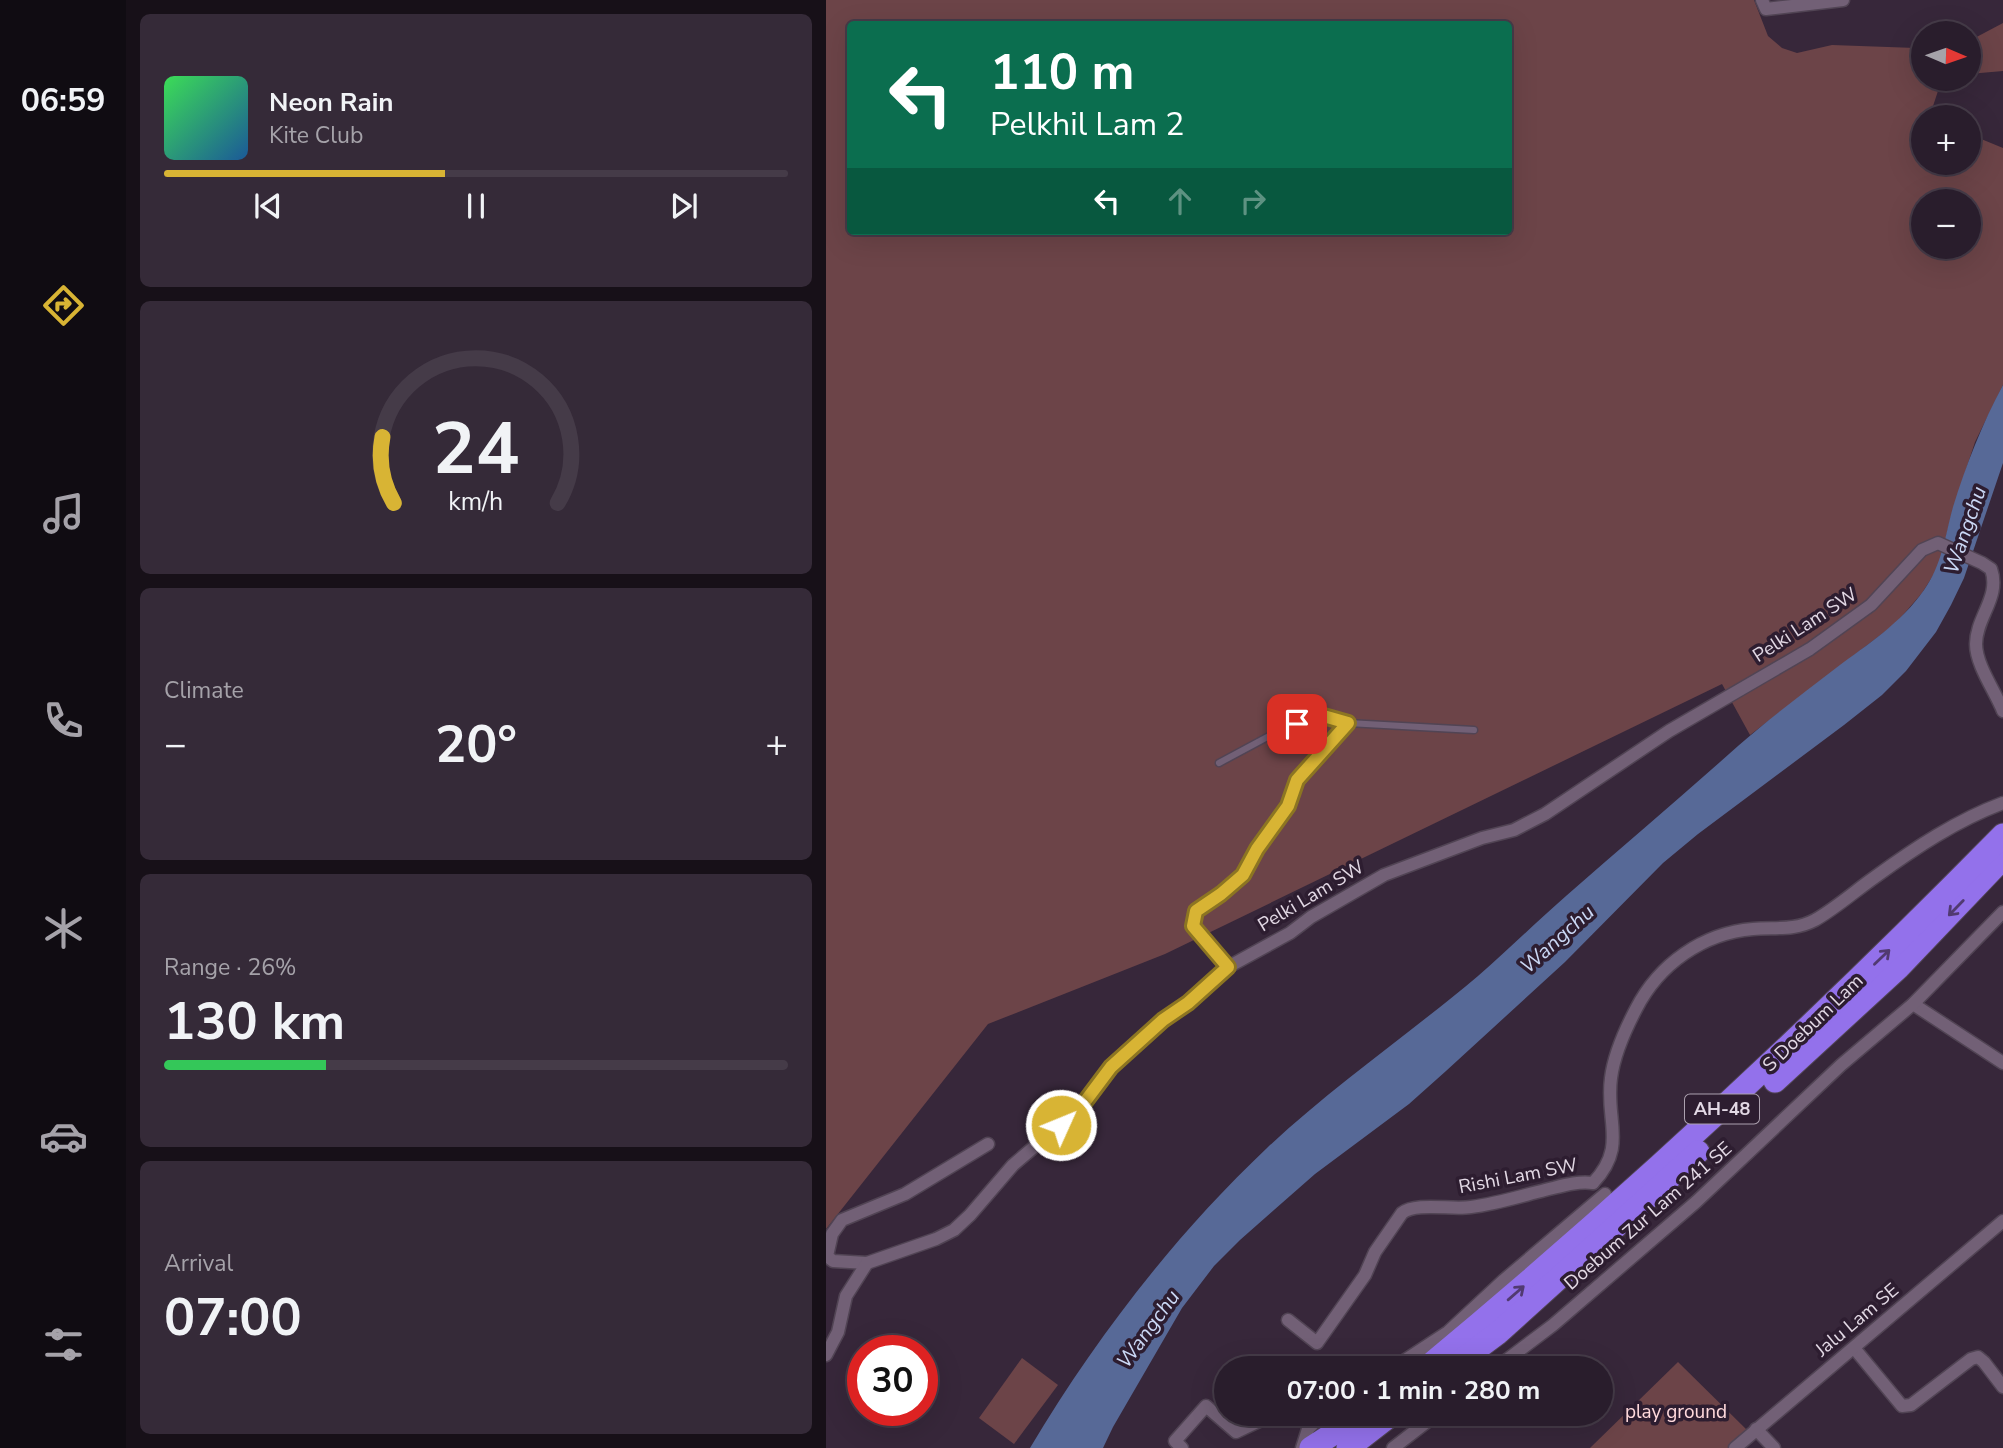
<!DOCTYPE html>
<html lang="en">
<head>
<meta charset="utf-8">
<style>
	body { margin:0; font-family:"Nunito Sans",sans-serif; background:#352a38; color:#f1f3f6; height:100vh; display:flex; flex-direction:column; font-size:26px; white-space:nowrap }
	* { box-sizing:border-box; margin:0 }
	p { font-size:23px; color:#a5a2a9 }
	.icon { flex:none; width:38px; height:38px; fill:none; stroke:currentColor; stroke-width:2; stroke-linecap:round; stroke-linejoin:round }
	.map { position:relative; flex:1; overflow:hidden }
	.sheet { display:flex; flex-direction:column; gap:14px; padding:14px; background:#171018; width:700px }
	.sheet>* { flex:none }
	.hud { position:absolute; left:21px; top:21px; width:665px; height:214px; border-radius:7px; box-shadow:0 7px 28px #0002,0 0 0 2px #453b48; background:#0b6e4f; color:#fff; overflow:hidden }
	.needle { width:46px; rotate:92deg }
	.controls { position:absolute; left:1085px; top:21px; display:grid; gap:14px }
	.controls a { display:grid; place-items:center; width:70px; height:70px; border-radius:50%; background:#291d2c; box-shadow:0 7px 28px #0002,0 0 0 2px #453b48; font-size:35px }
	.speed { position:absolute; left:21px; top:1335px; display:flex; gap:14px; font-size:35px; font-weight:700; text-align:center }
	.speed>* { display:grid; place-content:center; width:91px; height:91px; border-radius:50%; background:#291d2c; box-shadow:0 7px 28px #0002,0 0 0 2px #453b48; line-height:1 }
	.speed .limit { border:10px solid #d22; background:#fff; color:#111 }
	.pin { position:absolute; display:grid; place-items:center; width:60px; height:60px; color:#fff; margin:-30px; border-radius:14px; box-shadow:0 4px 10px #0006 }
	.me { position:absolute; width:77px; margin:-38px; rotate:46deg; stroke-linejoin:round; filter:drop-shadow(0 0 5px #0008) }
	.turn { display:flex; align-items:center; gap:24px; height:147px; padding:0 28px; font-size:32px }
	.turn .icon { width:91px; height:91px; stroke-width:2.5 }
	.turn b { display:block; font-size:49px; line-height:60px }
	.lanes { display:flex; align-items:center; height:66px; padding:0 28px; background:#0003; justify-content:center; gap:35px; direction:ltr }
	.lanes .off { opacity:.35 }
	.big { font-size:52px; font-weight:700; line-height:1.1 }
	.sheet .tile { flex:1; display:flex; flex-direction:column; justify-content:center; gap:10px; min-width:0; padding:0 24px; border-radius:10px; background:#352a38 }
	.sheet .dial { align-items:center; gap:0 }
	.dial svg { height:182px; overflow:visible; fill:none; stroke:#453b48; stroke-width:7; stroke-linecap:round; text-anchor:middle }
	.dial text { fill:#f1f3f6; stroke:none }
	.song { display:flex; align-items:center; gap:21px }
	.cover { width:84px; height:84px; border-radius:10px; background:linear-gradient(135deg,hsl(130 70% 55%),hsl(210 70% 35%)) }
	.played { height:7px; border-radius:4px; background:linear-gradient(90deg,#d8b434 45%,#453b48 45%) }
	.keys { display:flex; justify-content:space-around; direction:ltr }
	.heat { display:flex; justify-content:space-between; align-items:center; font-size:38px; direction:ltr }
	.charge { height:10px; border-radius:5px; background:linear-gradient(90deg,#34c759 26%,#453b48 0) }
	.trip { position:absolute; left:388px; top:1356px; width:399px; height:70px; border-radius:35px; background:#291d2c; box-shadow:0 7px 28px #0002,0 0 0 2px #453b48; font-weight:700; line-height:70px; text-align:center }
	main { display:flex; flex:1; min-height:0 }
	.menu { display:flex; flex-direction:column; width:126px; justify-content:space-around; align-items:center; background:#100c12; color:#a5a2a9 }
	.menu .icon { width:49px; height:49px }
	.menu .active { color:#d8b434 }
	.menu b { font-size:32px; color:#f1f3f6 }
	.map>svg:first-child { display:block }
	.green { fill:#6c4448; fill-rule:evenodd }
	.water { fill:#576997 }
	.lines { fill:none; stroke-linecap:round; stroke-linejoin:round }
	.lane-casing { stroke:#514454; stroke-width:9 }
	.street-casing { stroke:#514454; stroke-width:15 }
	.highway-casing { stroke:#514454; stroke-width:25 }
	.lane { stroke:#726076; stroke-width:6 }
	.street { stroke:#726076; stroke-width:12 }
	.highway { stroke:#9371eb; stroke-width:23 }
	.oneway { stroke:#513a71 }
	.route-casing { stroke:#8c7522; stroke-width:18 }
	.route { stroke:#d8b434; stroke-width:12 }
	.labels { text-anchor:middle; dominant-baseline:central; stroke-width:7; stroke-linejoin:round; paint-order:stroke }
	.shield { fill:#2d1d30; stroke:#aca1af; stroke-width:2 }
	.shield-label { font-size:18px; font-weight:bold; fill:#e3d9e5 }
	.street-label { font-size:19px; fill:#e3d9e5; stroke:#2d1d30 }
	.park-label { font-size:19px; fill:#ffd9dc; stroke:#2d1d30 }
	.water-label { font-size:21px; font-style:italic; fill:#cad7f4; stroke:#2d1d30 }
</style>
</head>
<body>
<main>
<nav class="menu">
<b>06:59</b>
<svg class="icon active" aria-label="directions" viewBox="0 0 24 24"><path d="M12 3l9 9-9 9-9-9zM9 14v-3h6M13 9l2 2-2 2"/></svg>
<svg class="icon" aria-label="music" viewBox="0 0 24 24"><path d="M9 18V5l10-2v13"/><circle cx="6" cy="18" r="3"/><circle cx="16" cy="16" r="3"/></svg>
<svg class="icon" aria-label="phone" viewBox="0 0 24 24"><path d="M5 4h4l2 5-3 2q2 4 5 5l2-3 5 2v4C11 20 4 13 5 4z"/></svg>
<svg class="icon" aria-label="climate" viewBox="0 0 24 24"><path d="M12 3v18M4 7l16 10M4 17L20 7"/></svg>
<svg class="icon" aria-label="car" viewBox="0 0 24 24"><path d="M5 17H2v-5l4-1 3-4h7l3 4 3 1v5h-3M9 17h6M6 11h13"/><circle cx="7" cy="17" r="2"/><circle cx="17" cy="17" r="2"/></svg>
<svg class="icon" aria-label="filters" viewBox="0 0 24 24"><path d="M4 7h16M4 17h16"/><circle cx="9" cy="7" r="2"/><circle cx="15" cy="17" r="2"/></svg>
</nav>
<section class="sheet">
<div class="tile">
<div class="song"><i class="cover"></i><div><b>Neon Rain</b><p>Kite Club</p></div></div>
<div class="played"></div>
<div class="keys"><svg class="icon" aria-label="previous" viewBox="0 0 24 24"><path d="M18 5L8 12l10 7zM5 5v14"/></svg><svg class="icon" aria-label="pause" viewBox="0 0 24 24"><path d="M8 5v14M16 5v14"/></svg><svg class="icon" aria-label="next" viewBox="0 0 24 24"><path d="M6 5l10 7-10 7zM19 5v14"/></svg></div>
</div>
<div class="tile dial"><svg viewBox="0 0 100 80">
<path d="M14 69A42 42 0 1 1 86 69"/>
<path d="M14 69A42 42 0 0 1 9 40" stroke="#d8b434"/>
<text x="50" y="56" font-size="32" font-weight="700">24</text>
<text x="50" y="72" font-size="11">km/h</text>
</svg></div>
<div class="tile"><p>Climate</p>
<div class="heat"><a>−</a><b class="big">20°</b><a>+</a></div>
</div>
<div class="tile"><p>Range · 26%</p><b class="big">130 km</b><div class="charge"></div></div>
<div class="tile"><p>Arrival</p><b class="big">07:00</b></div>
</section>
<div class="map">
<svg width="1177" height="1448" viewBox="0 0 1177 1448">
	<rect width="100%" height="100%" fill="#37273a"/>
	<g class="green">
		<path d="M 0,0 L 928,0 L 942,36 L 956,48 L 971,53 L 1006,45 L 1090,48 L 1097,53 L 1097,79 L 1124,79 L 1112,91 L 1107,106 L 1111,114 L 1116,117 L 1097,117 L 1097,163 L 1143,163 L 1143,134 L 1177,148 L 1177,385 L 1149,442 L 1127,509 L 1114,561 L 1108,574 L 1096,593 L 1070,623 L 924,735 L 896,684 L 339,954 L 162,1024 L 0,1229 ZM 24,24 L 682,24 L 682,231 L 24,231 ZM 1097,201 L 1143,201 L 1143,247 L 1097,247 Z"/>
		<path d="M 1177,23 L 1177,71 L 1143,74 L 1143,41 Z"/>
		<path d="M 196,1358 L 232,1385 L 188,1444 L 153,1418 Z"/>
		<path d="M 852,1362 L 922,1431 L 902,1448 L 764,1448 Z"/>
	</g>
	<path class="water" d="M 1177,385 L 1177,463 L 1138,578 L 1125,605 L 1110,632 L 1080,671 L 1056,695 L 1018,725 L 872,834 L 837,863 L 739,962 L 620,1071 L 583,1104 L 489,1174 L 414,1240 L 388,1266 L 356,1308 L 287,1427 L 277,1448 L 204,1448 C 269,1339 348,1236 441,1148 C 507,1086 583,1034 652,976 C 682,950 710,922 740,896 C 797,846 855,797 912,746 C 943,719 977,693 1010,668 C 1042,644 1075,623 1098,590 C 1116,565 1119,536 1127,507 C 1140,465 1156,424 1177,385 Z"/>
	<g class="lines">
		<defs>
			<g id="lane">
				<path d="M 393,763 L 447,734 L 494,714 L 522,723 L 648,730"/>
				<path d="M 402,967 L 367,926 L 370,911 L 395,894 L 417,875 L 431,849 L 462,806 L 471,780 L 522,723"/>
			</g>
			<g id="street">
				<path d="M 936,0 L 940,9 L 1017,0"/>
				<path d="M 1087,1004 L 1177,1063"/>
				<path d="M 767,1183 C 802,1146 779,1121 785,1078 C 788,1054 799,1030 810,1009 C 833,964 877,933 927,929 C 949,927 968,931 989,920 C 1010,908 1029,891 1049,877 C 1089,848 1131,820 1177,803"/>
				<path d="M 41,1263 L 7,1261 L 1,1256 L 6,1234 L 16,1220 L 79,1194 L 162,1144"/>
				<path d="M 462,1320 L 491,1343 L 539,1275 L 549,1252 L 576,1213 C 590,1202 626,1210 645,1207 C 670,1204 695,1196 719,1190 C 736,1186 750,1181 767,1183"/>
				<path d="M 1028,1348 L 1076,1406 L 1085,1405 L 1145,1359 L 1152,1357 L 1158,1362 L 1177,1387"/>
				<path d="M 0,1355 L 12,1332 L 20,1296 L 41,1263 L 110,1239 L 128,1230 L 144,1215 L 187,1165 L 255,1107 L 285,1067 L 337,1020 L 362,1003 L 402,967 L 464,933 L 485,917 L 558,875 L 656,838 L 688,830 L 719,814 L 843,731 L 984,649 L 1045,605 L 1096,550 L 1112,543 L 1156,563 L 1165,569 C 1175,597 1150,617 1150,644 C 1150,665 1169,691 1177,711"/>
				<path d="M 567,1368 L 622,1332 L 678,1280 L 779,1194"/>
				<path d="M 670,1368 L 727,1325 L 870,1202 L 1015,1065 L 1087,1004 L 1177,912"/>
				<path d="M 930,1429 L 948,1448"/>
				<path d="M 356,1448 L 349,1441 L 380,1406 L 410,1432 L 448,1414"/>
				<path d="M 476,1448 L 482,1429 L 497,1414"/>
				<path d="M 567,1448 L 611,1414"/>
				<path d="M 909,1448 L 1177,1221"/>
			</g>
			<g id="highway">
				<path d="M 949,1081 L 1072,968 L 1177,858"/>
				<path d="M 600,1368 C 802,1201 993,1022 1177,835"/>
				<path d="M 625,1368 L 672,1333 L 872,1152"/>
				<path d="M 485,1448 L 538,1414"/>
				<path d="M 522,1448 L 566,1414"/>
			</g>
		</defs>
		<use href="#lane" class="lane-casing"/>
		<use href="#street" class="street-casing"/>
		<use href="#highway" class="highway-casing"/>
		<use href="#lane" class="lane"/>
		<use href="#street" class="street"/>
		<use href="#highway" class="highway"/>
	</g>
	<defs><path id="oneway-shaft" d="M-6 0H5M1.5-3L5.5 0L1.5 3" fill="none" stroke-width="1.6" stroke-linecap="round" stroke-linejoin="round" transform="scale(1.75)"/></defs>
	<g class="oneway">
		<use href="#oneway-shaft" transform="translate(1130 908) rotate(134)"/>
		<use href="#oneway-shaft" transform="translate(1056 957) rotate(-44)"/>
		<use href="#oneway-shaft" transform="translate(690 1293) rotate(-41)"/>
	</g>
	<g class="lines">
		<defs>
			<path id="route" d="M 235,1125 L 255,1107 L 285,1067 L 337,1020 L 362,1003 L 402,967 L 367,926 L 370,911 L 395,894 L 417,875 L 431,849 L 462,806 L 471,780 L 522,723 L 494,715 L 471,724"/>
		</defs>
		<use href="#route" class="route-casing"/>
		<use href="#route" class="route"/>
	</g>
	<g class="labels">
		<rect class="shield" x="859" y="1094.5" width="74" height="29" rx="5"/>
		<g class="shield-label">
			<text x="896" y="1109">AH-48</text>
		</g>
		<g class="street-label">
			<text transform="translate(979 625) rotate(-33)">Pelki Lam SW</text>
			<text transform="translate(485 896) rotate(-31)">Pelki Lam SW</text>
			<text transform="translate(987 1023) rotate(-44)">S Doebum Lam</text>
			<text transform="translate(692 1176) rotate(-11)">Rishi Lam SW</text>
			<text transform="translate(822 1216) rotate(-41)">Doebum Zur Lam 241 SE</text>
			<text transform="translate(1031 1320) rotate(-40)">Jalu Lam SE</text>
		</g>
		<g class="park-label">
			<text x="850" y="1412">play ground</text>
		</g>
		<g class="water-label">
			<text transform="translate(1139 530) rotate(-71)">Wangchu</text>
			<text transform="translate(731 939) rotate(-42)">Wangchu</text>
			<text transform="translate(322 1329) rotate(-54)">Wangchu</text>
		</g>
	</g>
</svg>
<div class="controls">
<a><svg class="needle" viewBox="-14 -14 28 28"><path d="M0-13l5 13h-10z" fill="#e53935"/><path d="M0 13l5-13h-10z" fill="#a5a2a9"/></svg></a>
<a>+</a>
<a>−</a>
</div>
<div class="speed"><div class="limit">30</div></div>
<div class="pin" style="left:471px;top:724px;background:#d93025"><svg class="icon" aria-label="arrive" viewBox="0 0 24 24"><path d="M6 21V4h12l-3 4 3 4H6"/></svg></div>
<svg class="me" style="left:235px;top:1125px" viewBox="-20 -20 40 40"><circle r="17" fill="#d8b434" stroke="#fff" stroke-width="3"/><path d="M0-11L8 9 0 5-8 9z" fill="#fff"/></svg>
<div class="trip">07:00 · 1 min · 280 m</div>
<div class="hud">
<div class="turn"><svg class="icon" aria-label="left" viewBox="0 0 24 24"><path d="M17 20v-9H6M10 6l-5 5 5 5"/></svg><div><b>110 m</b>Pelkhil Lam 2</div></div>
<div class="lanes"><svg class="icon" aria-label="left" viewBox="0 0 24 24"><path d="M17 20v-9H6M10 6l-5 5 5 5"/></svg><svg class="icon off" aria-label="ahead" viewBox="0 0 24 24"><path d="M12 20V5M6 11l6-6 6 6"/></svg><svg class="icon off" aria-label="right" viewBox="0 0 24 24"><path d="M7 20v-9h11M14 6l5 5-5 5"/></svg></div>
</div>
</div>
</main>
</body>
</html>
